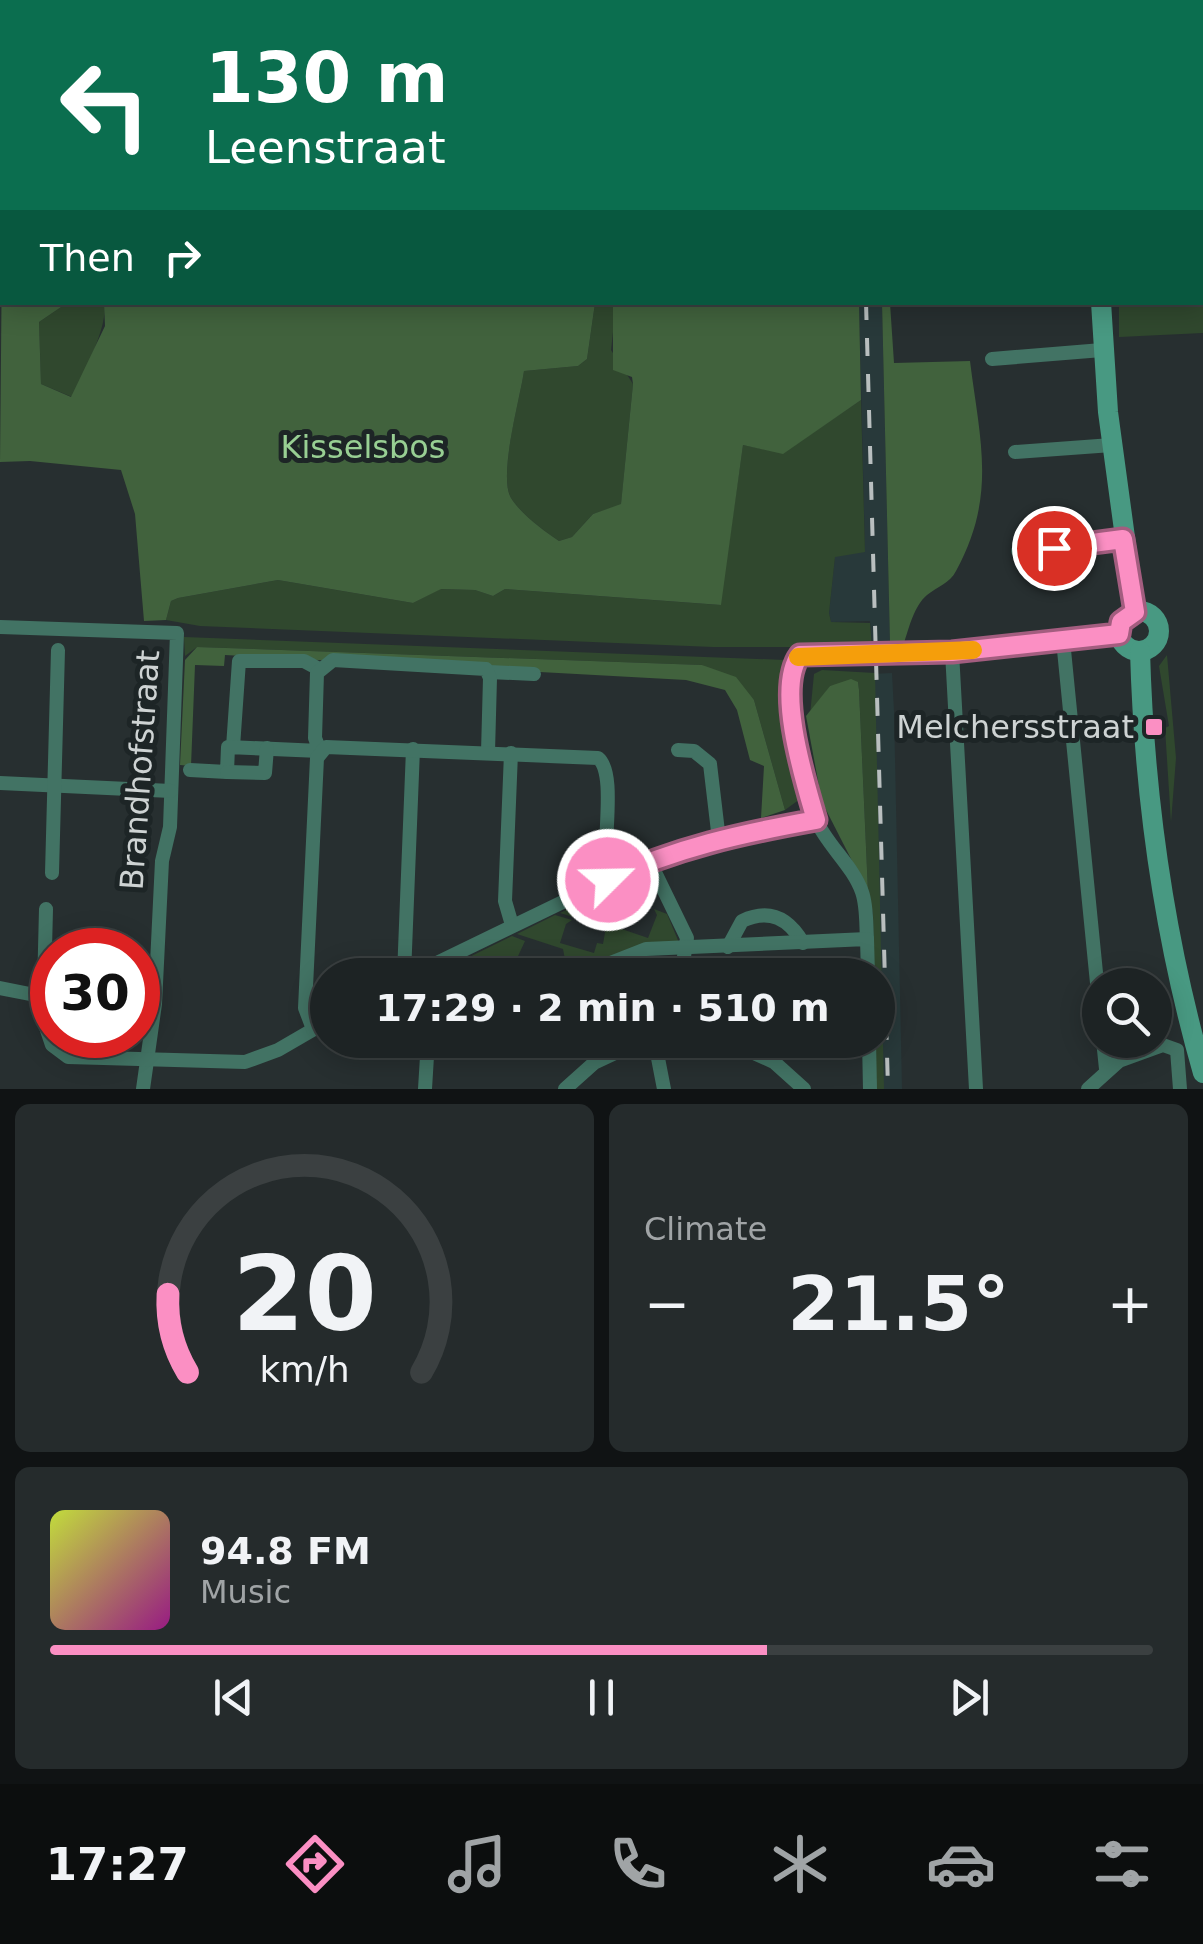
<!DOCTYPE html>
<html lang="en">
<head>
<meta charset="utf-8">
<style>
	body { margin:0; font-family:"DejaVu Sans",sans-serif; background:#252b2c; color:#f1f3f6; height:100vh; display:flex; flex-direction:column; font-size:38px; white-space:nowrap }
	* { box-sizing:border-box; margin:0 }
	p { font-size:32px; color:#a0a4a6 }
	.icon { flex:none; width:55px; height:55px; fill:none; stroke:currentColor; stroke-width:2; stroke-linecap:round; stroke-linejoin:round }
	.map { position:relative; height:1089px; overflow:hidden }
	.sheet { display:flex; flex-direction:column; gap:15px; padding:15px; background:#101314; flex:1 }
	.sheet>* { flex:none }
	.banner { position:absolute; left:0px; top:0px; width:1205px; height:305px; box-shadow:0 5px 25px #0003,0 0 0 2px #3b4041; background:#0b6e4f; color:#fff; overflow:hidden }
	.buttons { position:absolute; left:1082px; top:968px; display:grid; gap:20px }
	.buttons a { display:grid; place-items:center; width:90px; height:90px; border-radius:50%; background:#1d2324; box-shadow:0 5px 25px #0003,0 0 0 2px #3b4041; font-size:50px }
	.speed { position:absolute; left:30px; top:928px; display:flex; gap:20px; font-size:50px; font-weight:700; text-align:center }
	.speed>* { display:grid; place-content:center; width:130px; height:130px; border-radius:50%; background:#1d2324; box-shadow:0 5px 25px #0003,0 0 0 2px #3b4041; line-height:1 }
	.speed .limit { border:15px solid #d22; background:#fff; color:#111 }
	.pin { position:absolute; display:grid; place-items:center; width:85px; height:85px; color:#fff; margin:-42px; border:5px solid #fff; border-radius:50%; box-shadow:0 2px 10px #0007 }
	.me { position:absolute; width:110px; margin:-55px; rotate:67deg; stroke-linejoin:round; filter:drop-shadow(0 0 8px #0008) }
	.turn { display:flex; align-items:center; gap:35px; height:210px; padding:0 40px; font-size:45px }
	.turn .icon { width:130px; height:130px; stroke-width:2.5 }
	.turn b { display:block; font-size:70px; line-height:85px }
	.then { display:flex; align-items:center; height:95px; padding:0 40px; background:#0003; gap:20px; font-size:38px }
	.big { font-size:75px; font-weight:700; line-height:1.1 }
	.sheet .tile { flex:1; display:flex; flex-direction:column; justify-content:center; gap:15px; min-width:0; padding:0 35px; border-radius:15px; background:#252b2c }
	.sheet .dial { align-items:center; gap:0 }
	.dial svg { height:260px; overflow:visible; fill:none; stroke:#3b4041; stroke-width:7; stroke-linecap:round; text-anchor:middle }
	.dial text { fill:#f1f3f6; stroke:none }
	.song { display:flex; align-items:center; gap:30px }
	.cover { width:120px; height:120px; border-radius:15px; background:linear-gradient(135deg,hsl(70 70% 55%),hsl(310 70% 35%)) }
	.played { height:10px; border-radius:5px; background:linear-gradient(90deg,#fb8fc3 65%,#3b4041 65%) }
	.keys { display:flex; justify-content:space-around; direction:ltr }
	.heat { display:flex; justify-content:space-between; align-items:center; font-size:55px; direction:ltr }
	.sheet .tiles { flex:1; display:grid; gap:15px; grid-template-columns:1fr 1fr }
	.tile:last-child { grid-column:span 2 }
	.trip { position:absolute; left:310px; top:958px; width:585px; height:100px; border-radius:50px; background:#1d2324; box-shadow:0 5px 25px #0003,0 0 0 2px #3b4041; font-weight:700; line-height:100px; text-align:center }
	.tabs { display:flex; height:160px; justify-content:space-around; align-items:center; background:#0c0e0e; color:#a0a4a6 }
	.tabs .icon { width:70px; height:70px }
	.tabs .active { color:#fb8fc3 }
	.tabs b { font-size:45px; color:#f1f3f6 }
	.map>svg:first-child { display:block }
	.built { fill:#28393a }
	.green { fill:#30482e }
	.forest { fill:#41623d }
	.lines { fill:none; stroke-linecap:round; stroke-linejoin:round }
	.street { stroke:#427364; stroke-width:14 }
	.secondary { stroke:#489982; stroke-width:20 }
	.primary { stroke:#49b799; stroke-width:22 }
	.rail { stroke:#b9bfbf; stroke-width:4; stroke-dasharray:18 18; stroke-linecap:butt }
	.route-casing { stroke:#a35d7f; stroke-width:25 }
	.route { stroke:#fb8fc3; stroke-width:18 }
	.slow { stroke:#f59e0b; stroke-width:18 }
	.poi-dot { fill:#fb8fc3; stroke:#1d2526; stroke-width:4 }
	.labels { text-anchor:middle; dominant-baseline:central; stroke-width:10; stroke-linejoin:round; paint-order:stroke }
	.park-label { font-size:32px; fill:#98cf93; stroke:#1d2526 }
	.poi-label { font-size:32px; fill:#ced3d3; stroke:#1d2526; text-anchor:end }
	.street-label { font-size:32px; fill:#ced3d3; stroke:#1d2526 }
</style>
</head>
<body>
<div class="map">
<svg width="1203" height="1089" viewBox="0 0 1203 1089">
	<rect width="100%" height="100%" fill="#272f30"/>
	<g class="built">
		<path d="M 95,0 L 660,0 L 92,2 Z"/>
		<path d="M 859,303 L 882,303 L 890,643 L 872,644 L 870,621 L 831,622 L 829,613 L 835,556 L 865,551 Z"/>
		<path d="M 892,673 L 894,711 L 902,1089 L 881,1089 L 872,674 Z"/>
	</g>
	<g class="green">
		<path d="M 1203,275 L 1203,333 L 1119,337 L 1119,303 L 1202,302 Z"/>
		<path d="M 67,303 L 104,303 C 109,325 83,375 72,397 L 41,384 L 39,322 Z"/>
		<path d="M 595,303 L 616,305 L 611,350 L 633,384 L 621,505 L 593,514 L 572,537 L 559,541 C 544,531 521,514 511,498 C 498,475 520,399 524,371 L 578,366 L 587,359 Z"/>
		<path d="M 861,400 L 865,552 L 835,557 L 829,613 L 831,622 L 870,623 L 872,647 L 713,647 L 200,626 L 166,620 L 171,601 L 178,598 L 278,580 L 413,603 L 440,589 L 475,590 L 493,596 L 505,589 L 720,605 L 743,445 L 783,453 Z"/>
		<path d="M 184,637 L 785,660 L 781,682 L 800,799 L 785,810 L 754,700 L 702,665 L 197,647 L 185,656 Z"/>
		<path d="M 1167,655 L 1176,758 L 1171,822 L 1165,728 L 1169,726 L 1159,666 Z"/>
		<path d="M 822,670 L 875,673 L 884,1089 L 875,1089 L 878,975 L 874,975 L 873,914 L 868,892 L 859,690 L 858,682 L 830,686 L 810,715 L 814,674 Z"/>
		<path d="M 603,892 L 621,898 L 615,901 L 607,924 L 648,938 L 657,915 L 654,909 L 667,914 L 680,945 L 568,975 L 563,949 L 517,934 L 555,915 L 572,920 L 566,924 L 560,943 L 594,953 L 597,943 L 603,944 L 606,927 L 560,913 Z"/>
		<path d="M 512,936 L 525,941 L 513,967 L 539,975 L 460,975 L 449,967 Z"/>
	</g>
	<g class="forest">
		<path d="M 2,247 L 2,302 L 67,303 L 39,322 L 41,384 L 71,397 L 105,326 L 104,303 L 595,303 L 587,359 L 578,366 L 524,371 C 520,399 498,476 511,498 C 521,514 544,531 559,541 L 572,537 L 593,514 L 621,504 L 633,384 L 632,377 L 613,370 L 613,303 L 859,303 L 861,400 L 783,454 L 743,445 L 721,605 L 505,589 L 493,596 L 475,590 L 441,589 L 413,603 L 278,580 L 178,598 L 171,601 L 166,620 L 144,621 L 135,514 L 121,470 L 30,461 L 0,462 Z"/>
		<path d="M 882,303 L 890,303 L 894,363 L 970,361 C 980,441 997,496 956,571 C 950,583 937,587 927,595 C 914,606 909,628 904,643 L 890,643 Z"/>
		<path d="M 197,647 L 702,665 L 736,677 L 754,700 L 785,810 L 761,818 L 764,766 L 750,760 L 737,710 L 725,690 L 686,680 L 225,655 L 224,666 L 195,665 L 191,766 L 180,765 L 185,660 Z"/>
		<path d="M 851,679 L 858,682 L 859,690 L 868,892 L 822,802 L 806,716 L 830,686 Z"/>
	</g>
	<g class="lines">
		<g class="street">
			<path d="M 372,2 L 378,0"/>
			<path d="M 992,359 L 1102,350"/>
			<path d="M 1015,452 L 1112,445"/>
			<path d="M 1018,551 L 1123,539"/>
			<path d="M 0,627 L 177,633 L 170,827 L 162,861 L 155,1004 L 143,1089"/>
			<path d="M 1063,640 L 1100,1013"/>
			<path d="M 952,652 L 976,1089"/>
			<path d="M 489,672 L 534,674"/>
			<path d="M 233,747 L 239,661 L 304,661 L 319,669"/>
			<path d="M 678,750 L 694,751 L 710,764 L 719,840"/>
			<path d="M 511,753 L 505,901 L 512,925"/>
			<path d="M 190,770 L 227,772 L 228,747 L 320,751 L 315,738 L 317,673 L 333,660 L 486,669 L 490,678 L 488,752"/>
			<path d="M 227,772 L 265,773 L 267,748"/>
			<path d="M 0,783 L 171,791"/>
			<path d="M 650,862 L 687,938 L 681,975"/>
			<path d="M 52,873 L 58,650"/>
			<path d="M 867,939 C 866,925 867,906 862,892 C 853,866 827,845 816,820 C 800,786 782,693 797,658 L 952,652 L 1119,634"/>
			<path d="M 728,947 L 742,921 C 770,908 789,919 803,943"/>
			<path d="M 404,975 L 413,749"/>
			<path d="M 412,975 L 633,868 L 741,832 L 816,820"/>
			<path d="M 580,975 L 646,949 L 867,939 L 868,975"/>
			<path d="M 0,988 L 35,995 L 52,1045 L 68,1057 L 245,1062 L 278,1050 L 328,1021"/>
			<path d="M 38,998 L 44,989 L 46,909"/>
			<path d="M 313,1029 L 305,1008 L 317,758 L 326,747 L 598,758 C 618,774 600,851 608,880"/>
			<path d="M 661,1040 L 657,1053 L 664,1089"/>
			<path d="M 725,1040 L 774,1062 L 804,1089"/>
			<path d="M 869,1040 L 870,1089"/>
			<path d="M 1103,1040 L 1106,1069"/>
			<path d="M 425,1089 L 428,1040"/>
			<path d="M 565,1089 L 594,1063 L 643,1040"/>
			<path d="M 1088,1089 L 1119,1061 L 1163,1045 L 1177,1050 L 1180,1089"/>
		</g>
		<g class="secondary">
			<path d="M 667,0 L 667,2"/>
			<path d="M 1101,302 L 1108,412 L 1135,611"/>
			<circle cx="1139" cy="631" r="20"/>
			<path d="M 1140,651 C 1144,792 1164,937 1203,1073"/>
		</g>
		<g class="primary">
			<path d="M 1089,0 L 1095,2"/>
			<path d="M 1114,0 L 1119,2"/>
			<path d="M 1178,0 L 1178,2"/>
			<path d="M 645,2 L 646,0"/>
			<path d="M 689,2 L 697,0"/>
			<path d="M 757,2 L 772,0"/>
			<path d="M 1202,13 L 1203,12"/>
			<path d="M 0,224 L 2,223"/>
		</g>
		<g class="rail">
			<path d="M 858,0 L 858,2"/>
			<path d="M 866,302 L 888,1089"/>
		</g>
	</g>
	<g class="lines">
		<defs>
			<path id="route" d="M 608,880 C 674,848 744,833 816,820 C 805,782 775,688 800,655 L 952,652 L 1119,634 L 1121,622 L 1135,612 L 1123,539 L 1054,548"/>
		</defs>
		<use href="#route" class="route-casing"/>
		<use href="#route" class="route"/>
		<path class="slow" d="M 798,657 L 973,650"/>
	</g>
	<rect class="poi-dot" x="1144" y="717" width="20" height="20" rx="5"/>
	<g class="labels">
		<g class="park-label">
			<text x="363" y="447">Kisselsbos</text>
		</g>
		<g class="poi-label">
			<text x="1134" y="727">Melchersstraat</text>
		</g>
		<g class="street-label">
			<text transform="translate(140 770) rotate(-86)">Brandhofstraat</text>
		</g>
	</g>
</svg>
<div class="buttons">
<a><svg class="icon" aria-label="search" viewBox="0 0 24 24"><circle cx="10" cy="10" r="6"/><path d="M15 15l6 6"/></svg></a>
</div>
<div class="speed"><div class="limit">30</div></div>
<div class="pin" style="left:1054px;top:548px;background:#d93025"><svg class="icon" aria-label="arrive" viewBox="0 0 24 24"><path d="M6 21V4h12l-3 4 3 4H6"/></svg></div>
<svg class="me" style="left:608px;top:880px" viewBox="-20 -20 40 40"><circle r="17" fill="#fb8fc3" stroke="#fff" stroke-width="3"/><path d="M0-11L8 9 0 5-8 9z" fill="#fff"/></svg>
<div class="trip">17:29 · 2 min · 510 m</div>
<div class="banner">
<div class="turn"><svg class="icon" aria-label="left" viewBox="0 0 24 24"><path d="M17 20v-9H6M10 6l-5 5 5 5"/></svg><div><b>130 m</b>Leenstraat</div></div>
<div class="then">Then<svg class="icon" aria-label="right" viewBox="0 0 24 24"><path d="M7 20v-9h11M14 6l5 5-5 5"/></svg></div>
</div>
</div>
<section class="sheet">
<div class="tiles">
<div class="tile dial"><svg viewBox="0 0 100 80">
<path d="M14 69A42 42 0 1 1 86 69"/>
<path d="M14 69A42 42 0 0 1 8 45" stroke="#fb8fc3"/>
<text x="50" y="56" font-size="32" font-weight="700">20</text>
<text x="50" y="72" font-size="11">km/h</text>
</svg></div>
<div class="tile"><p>Climate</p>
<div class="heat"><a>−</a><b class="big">21.5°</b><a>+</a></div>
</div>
<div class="tile">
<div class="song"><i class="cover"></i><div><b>94.8 FM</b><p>Music</p></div></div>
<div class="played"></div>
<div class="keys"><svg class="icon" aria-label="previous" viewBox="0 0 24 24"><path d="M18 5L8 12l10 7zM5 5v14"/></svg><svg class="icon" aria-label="pause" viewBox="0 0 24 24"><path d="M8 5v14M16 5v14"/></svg><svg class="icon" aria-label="next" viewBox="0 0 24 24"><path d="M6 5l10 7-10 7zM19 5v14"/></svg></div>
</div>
</div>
</section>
<nav class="tabs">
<b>17:27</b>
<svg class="icon active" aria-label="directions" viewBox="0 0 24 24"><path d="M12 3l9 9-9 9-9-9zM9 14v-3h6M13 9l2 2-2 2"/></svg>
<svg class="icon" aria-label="music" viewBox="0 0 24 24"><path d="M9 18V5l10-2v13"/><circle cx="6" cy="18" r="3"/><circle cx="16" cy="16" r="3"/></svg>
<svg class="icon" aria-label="phone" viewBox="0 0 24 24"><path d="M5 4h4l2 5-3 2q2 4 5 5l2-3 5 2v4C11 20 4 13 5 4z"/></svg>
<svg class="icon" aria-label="climate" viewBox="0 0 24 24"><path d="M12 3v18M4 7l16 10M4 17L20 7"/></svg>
<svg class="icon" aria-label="car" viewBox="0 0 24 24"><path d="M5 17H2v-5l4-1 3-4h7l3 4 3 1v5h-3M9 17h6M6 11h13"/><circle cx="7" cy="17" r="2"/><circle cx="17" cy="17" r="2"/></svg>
<svg class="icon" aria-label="filters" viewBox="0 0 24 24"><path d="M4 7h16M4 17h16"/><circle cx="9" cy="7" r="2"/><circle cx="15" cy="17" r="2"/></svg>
</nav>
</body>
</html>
